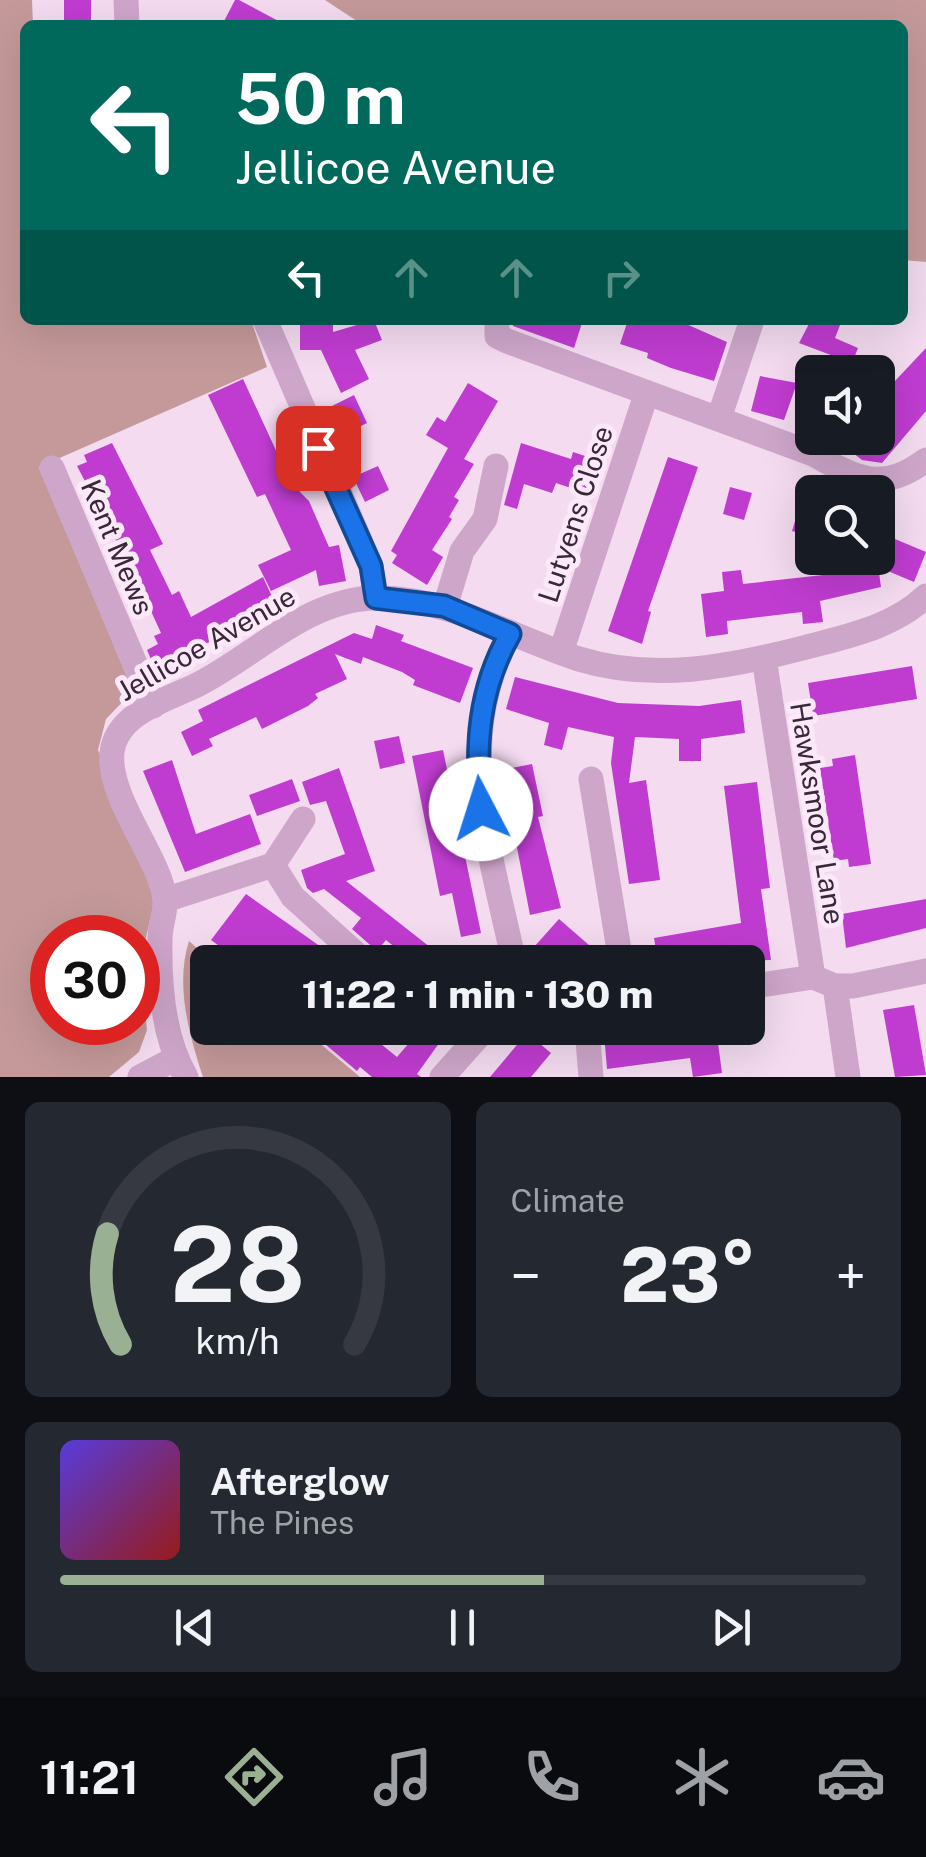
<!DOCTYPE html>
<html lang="en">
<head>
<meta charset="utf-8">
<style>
	body { margin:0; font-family:"Public Sans",sans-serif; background:#242831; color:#f1f3f6; height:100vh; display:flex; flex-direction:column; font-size:38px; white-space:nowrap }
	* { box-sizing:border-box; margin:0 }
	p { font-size:32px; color:#9ea1a6 }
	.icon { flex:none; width:55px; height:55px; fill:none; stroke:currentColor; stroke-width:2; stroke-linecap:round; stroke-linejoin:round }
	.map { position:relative; height:1077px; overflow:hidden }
	.panel { display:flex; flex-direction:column; gap:25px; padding:25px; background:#0d0f14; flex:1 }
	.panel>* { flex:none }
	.top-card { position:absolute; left:20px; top:20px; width:888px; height:305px; border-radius:15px; box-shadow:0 10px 40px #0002; background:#00695c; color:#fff; overflow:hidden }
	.buttons { position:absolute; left:795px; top:355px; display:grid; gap:20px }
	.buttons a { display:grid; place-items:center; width:100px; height:100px; border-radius:15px; background:#171b24; box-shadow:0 10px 40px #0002; font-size:50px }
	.speed { position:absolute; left:30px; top:915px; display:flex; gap:20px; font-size:50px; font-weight:700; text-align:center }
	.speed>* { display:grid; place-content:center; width:130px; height:130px; border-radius:50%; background:#171b24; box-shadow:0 10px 40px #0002; line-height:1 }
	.speed .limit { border:15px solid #d22; background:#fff; color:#111 }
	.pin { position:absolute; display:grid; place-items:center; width:85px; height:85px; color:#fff; margin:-42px; border-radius:20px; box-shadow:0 5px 15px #0006 }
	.me { position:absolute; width:110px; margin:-55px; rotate:355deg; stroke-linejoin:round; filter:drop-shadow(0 0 8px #0008) }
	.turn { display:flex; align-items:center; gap:35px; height:210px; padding:0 50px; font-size:45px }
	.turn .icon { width:130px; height:130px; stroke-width:2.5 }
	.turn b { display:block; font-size:70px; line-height:85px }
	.lanes { display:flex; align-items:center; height:95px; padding:0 50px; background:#0003; justify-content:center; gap:50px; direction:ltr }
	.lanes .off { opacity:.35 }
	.big { font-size:75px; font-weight:800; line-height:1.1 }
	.panel .widget { flex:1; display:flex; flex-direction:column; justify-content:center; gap:15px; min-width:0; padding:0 35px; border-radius:15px; background:#242831 }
	.panel .dial { align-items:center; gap:0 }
	.dial svg { height:260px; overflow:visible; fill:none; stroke:#363941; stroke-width:7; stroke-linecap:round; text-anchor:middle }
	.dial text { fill:#f1f3f6; stroke:none }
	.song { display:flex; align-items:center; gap:30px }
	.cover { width:120px; height:120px; border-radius:15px; background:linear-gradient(135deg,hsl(250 70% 55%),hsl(0 70% 35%)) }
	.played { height:10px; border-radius:5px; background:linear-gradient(90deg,#99b093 60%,#363941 60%) }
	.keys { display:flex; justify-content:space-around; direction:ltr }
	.heat { display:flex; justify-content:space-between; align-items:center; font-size:55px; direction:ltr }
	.panel .tiles { flex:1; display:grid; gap:25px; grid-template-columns:1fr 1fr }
	.widget:last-child { grid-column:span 2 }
	.trip { position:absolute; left:190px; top:945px; width:575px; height:100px; border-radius:15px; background:#171b24; box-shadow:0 10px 40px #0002; font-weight:800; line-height:100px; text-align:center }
	.tabs { display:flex; height:160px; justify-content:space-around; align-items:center; background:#090b0e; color:#9ea1a6 }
	.tabs .icon { width:70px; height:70px }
	.tabs .selected { color:#99b093 }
	.tabs b { font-size:45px; color:#f1f3f6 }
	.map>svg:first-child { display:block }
	.green { fill:#c5999a; fill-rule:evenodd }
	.building { fill:#c03cd1 }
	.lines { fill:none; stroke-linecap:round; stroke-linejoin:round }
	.minor { stroke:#cea6ca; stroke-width:25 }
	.route-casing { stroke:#114b97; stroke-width:25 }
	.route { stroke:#1a73e8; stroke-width:18 }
	.labels { text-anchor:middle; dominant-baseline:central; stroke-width:10; stroke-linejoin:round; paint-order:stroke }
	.street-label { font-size:28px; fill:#382739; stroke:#fbe8f8 }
</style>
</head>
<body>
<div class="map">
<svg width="926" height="1077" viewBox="0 0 926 1077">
	<rect width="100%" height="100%" fill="#f4dbf0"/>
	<g class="green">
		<path d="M 0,0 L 32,0 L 33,25 L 25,25 L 25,320 L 251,320 L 267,367 L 39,467 L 133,691 L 106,719 L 98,750 L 147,872 L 154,903 L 140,963 L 147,1030 L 139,1052 L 109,1077 L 0,1077 ZM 52,938 L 138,938 L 138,1022 L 52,1022 Z"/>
		<path d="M 325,0 L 926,0 L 926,262 L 903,260 L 902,25 L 363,25 Z"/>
		<path d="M 189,941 L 213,962 L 208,962 L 208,1028 L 317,1028 L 311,1036 L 360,1077 L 203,1077 C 189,1034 175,985 189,941 Z"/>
	</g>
	<g class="building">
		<rect x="64" y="0" width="27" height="25"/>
		<path d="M 235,0 L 239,0 L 286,25 L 222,25 Z"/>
		<path d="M 300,320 L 333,320 L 333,332 L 374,320 L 382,340 L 355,350 L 369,379 L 341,393 L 321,350 L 300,350 Z"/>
		<path d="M 513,320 L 580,320 L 581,326 L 574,348 L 513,326 Z"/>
		<path d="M 628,320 L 677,320 L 727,342 L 714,381 L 671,368 L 647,358 L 648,353 L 620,344 Z"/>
		<path d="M 811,320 L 842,320 L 835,338 L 858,348 L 852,363 L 799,343 Z"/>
		<path d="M 926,348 L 926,411 L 882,463 L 862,460 L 848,449 L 857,438 L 878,438 L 878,399 Z"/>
		<path d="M 760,376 L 797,383 L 784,420 L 751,411 Z"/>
		<path d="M 243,379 L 279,457 L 284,455 L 300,492 L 309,501 L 329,547 L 339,545 L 346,581 L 319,586 L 316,570 L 271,591 L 258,565 L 291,550 L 265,494 L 257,497 L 208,395 Z"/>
		<path d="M 468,383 L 498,401 L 464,459 L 474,464 L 454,497 L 459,500 L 449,517 L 452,519 L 432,550 L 443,557 L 427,585 L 392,563 L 397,555 L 391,551 L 448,448 L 426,435 L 437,417 L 445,422 Z"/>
		<path d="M 354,395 L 367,423 L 339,437 L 326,409 Z"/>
		<path d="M 112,443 L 163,544 L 150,550 L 172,595 L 179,591 L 191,617 L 263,577 L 275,603 L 236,621 L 239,628 L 184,654 L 189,665 L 160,680 L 147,650 L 158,644 L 154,636 L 161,633 L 145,598 L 140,601 L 129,579 L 135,577 L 77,466 L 87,462 L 84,455 Z"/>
		<path d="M 521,443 L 571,459 L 573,452 L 603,462 L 592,495 L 556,483 L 552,493 L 524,484 L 517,509 L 504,505 Z"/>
		<path d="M 668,457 L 698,467 L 648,611 L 651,612 L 642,644 L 608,631 Z"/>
		<path d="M 378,466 L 389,490 L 365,502 L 353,477 Z"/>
		<path d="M 808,479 L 812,479 L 812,537 L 792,531 Z"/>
		<path d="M 730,487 L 752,493 L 744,520 L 723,514 Z"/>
		<path d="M 895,539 L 926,552 L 914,582 L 883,569 Z"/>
		<path d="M 820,558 L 852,558 L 852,562 L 877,558 L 881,587 L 820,601 L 823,622 L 803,624 L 802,612 L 727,621 L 728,634 L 706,637 L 701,594 L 724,591 L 722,572 L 741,570 L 743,584 L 823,575 Z"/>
		<path d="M 376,625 L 404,635 L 401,641 L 473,668 L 460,703 L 413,685 L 415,680 L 402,672 L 363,657 L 361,664 L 335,654 L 347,679 L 315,694 L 318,698 L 308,706 L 262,729 L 256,717 L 209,739 L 213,746 L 192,756 L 181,732 L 203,721 L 198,710 L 354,633 L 372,639 Z"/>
		<path d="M 912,666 L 917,699 L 813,716 L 808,683 Z"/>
		<path d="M 515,677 L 618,703 L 699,706 L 741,700 L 745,733 L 701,739 L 701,761 L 679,761 L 679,739 L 635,737 L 629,783 L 646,780 L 660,880 L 629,884 L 611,763 L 614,737 L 568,727 L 562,750 L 544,745 L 549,723 L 506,709 Z"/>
		<path d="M 399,736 L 405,763 L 380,769 L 374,741 Z"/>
		<path d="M 443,750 L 481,933 L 461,937 L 452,893 L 440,896 L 412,756 Z"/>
		<path d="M 855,755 L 871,864 L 849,867 L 848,859 L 834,861 L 820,768 L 833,766 L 832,759 Z"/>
		<path d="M 172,760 L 196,834 L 250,814 L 261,844 L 185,872 L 143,771 Z"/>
		<path d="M 532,764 L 543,816 L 538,817 L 561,908 L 530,915 L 502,770 Z"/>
		<path d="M 339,768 L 375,871 L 346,881 L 449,962 L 413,962 L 386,940 L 377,951 L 352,929 L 361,918 L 324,889 L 313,893 L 307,888 L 301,870 L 345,854 L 326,801 L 310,805 L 302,782 Z"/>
		<path d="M 292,779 L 300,801 L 257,816 L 249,795 Z"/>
		<path d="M 757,782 L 770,888 L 761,889 L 771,960 L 658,962 L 654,938 L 741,923 L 724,786 Z"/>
		<path d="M 246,894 L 324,949 L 314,962 L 241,962 L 211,940 Z"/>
		<path d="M 926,899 L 926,928 L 846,948 L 842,914 Z"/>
		<path d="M 559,919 L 604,958 L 605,962 L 552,962 L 534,947 Z"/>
		<path d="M 914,1005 L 926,1075 L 895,1077 L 883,1010 Z"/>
		<path d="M 329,1028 L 361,1028 L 397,1057 L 422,1028 L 450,1028 L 417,1074 L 421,1077 L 372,1077 L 360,1067 L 357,1071 L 319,1039 Z"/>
		<path d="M 652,1028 L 716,1028 L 722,1073 L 693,1077 L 690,1058 L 607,1069 L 604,1034 Z"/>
		<path d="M 527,1033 L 551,1053 L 531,1077 L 490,1077 Z"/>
	</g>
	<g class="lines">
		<g class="minor">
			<path d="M 126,0 L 127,25"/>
			<path d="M 265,320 L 371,566 L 376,598"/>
			<path d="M 497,320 L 497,336 L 507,341 L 813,454 C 857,479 882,493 926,460"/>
			<path d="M 719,418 L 752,320"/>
			<path d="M 52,468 L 153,706"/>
			<path d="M 445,607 L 462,551 L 485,519 L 496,466"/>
			<path d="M 510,634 C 451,739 491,853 514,962"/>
			<path d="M 561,652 L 646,395"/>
			<path d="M 764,658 L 813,977"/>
			<path d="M 591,779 L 621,962"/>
			<path d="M 273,865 L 293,897 L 365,962"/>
			<path d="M 165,900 L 273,865 L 303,819"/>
			<path d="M 835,986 L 848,1077"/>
			<path d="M 748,987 L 813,977 L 835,986 L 853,986 L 926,971"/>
			<path d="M 587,1028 L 591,1077"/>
			<path d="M 140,1077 L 176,1058"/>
			<path d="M 186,1077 C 163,1038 159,983 160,938 C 160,926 166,912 165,900 C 161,859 107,798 112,752 C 117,713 166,700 197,685 C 255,656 309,597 378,598 C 450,598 513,638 579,659 C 654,682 729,667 803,648 C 847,636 892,628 926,596"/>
			<path d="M 442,1077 L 486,1028"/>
		</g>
	</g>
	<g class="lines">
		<defs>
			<path id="route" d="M 318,448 L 371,566 L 376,598 L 444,606 L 510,634 C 478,690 475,746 481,809"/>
		</defs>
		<use href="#route" class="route-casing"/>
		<use href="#route" class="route"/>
	</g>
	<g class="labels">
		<g class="street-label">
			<text transform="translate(575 514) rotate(-72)">Lutyens Close</text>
			<text transform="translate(118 547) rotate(67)">Kent Mews</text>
			<text transform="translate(206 643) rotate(-30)">Jellicoe Avenue</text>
			<text transform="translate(818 813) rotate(81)">Hawksmoor Lane</text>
		</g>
	</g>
</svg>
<div class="buttons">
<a><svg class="icon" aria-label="sound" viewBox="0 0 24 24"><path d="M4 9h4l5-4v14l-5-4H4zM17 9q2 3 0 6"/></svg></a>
<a><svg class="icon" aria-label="search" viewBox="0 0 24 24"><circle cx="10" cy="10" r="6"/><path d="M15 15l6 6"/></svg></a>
</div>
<div class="speed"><div class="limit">30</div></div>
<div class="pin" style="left:318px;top:448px;background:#d93025"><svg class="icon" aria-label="arrive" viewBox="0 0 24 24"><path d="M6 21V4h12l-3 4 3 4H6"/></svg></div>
<svg class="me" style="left:481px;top:809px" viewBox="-20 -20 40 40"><circle r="19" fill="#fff"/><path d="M0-13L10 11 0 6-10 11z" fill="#1a73e8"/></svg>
<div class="trip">11:22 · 1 min · 130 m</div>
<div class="top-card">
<div class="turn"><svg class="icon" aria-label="left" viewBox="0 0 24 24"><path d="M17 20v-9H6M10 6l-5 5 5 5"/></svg><div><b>50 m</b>Jellicoe Avenue</div></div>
<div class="lanes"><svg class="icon" aria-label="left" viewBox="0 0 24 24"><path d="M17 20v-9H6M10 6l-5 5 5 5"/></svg><svg class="icon off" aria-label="ahead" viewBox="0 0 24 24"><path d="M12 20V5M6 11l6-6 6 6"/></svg><svg class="icon off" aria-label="ahead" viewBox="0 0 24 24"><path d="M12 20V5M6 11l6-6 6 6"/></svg><svg class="icon off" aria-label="right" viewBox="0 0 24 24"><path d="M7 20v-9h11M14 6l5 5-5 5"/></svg></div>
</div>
</div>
<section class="panel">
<div class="tiles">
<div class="widget dial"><svg viewBox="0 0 100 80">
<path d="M14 69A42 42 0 1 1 86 69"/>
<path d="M14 69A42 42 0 0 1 10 35" stroke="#99b093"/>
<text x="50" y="56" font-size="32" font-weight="700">28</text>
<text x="50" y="72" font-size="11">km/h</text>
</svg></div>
<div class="widget"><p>Climate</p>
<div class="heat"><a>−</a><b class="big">23°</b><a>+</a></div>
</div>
<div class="widget">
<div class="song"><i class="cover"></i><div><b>Afterglow</b><p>The Pines</p></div></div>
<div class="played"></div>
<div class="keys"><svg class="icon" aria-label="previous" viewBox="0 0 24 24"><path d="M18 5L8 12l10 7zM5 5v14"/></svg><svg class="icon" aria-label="pause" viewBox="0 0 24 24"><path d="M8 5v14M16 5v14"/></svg><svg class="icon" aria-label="next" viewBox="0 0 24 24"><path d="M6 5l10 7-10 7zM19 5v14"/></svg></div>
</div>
</div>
</section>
<nav class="tabs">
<b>11:21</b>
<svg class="icon selected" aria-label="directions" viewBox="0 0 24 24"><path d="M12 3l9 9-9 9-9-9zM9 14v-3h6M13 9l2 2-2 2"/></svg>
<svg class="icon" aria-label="music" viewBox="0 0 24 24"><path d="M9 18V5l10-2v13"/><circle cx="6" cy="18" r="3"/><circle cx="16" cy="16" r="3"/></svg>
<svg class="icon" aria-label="phone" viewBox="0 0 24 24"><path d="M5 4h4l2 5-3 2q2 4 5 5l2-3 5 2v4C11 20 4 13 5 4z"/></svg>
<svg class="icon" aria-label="climate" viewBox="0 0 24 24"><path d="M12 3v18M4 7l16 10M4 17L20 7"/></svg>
<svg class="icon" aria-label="car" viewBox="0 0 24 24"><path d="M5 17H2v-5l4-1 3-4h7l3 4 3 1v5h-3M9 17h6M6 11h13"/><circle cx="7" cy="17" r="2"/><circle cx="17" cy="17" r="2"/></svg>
</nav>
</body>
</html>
